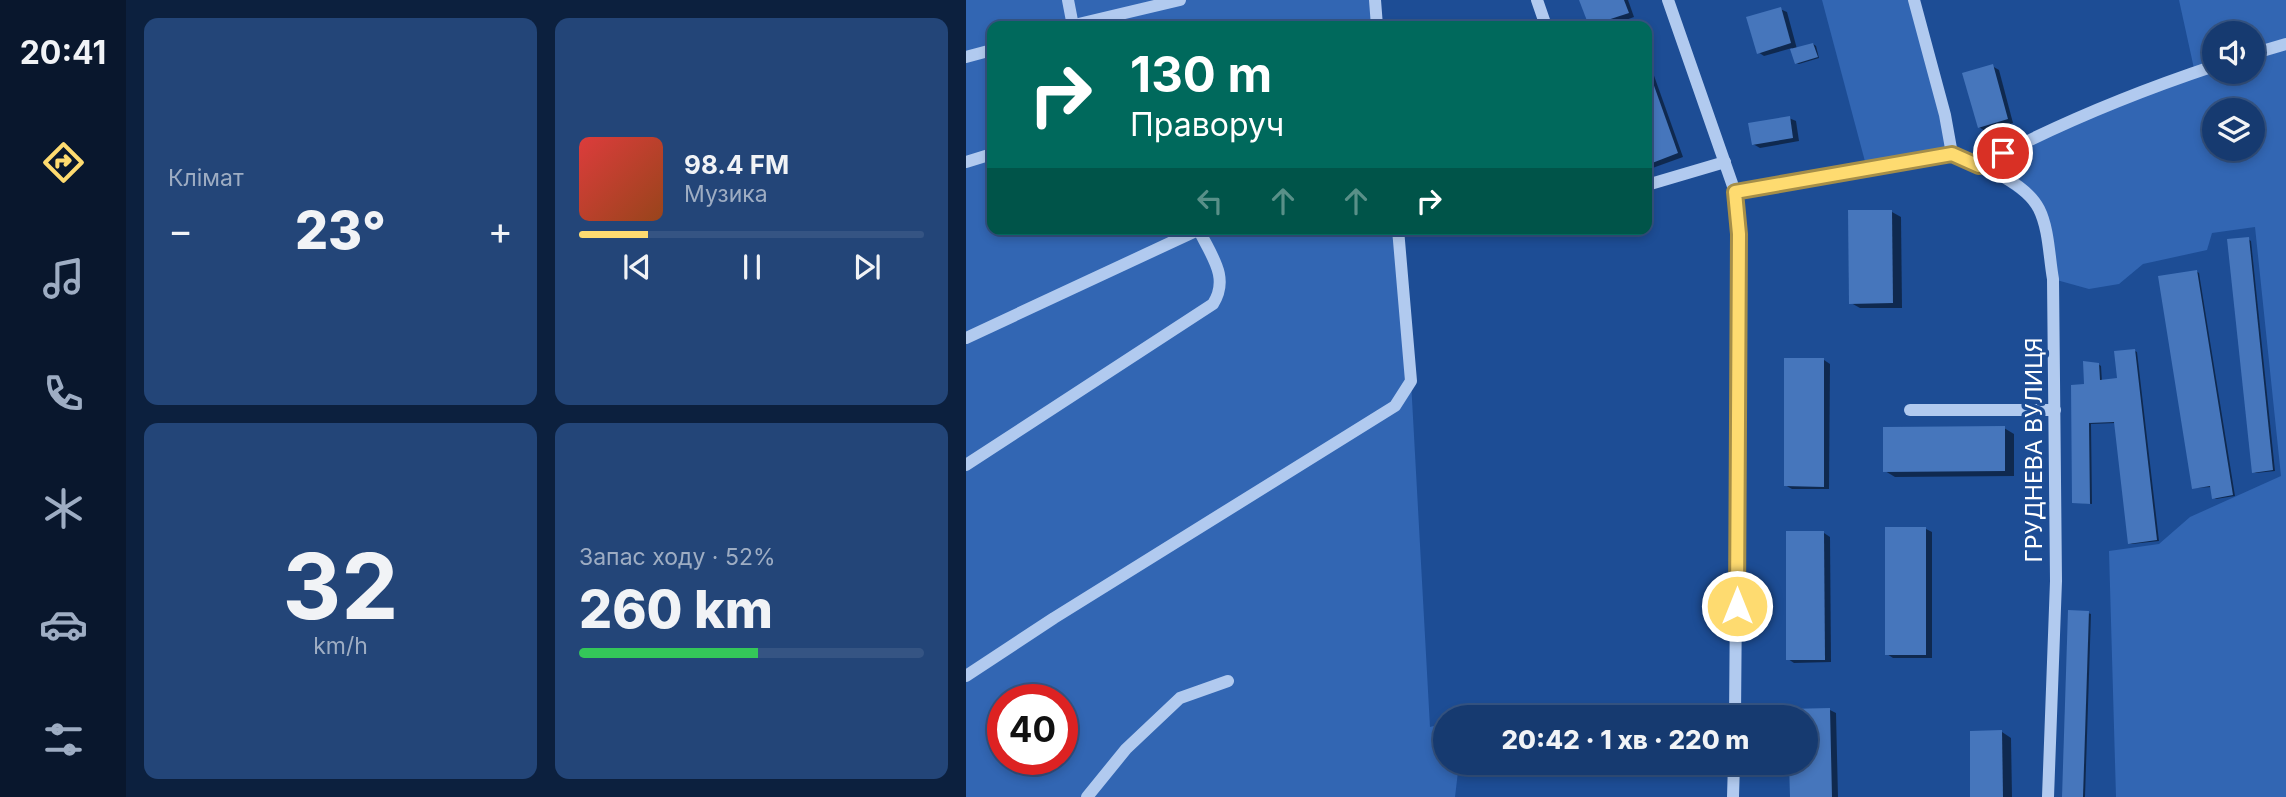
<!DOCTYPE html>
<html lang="uk">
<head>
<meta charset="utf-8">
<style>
	body { margin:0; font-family:Inter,sans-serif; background:#234578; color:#f1f3f6; height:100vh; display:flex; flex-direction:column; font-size:26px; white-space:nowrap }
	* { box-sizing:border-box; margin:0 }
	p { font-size:23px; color:#9eadc3 }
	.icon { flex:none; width:38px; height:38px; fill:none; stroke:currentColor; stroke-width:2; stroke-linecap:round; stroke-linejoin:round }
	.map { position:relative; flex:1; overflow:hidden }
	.sheet { display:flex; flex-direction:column; gap:18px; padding:18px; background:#0c203e; width:840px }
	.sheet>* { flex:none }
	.top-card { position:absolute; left:21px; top:21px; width:665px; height:214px; border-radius:14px; box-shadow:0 4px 10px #0003,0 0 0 2px #355483; background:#00695c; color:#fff; overflow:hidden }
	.tools { position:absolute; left:1236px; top:21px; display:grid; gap:14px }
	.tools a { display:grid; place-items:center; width:63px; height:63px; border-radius:50%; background:#163a70; box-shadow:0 4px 10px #0003,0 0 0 2px #355483; font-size:35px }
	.speed { position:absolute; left:21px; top:684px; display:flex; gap:14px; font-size:35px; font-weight:700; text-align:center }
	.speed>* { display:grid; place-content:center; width:91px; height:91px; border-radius:50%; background:#163a70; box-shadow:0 4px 10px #0003,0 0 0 2px #355483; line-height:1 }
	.speed .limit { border:10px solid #d22; background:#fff; color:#111 }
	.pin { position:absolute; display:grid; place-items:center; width:60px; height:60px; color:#fff; margin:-30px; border:4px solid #fff; border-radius:50%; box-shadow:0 2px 7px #0007 }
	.me { position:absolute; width:77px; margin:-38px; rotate:0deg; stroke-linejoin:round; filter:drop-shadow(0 0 5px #0008) }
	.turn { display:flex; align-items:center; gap:24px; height:147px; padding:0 28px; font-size:32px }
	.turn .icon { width:91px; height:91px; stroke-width:2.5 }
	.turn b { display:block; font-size:49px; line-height:60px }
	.lanes { display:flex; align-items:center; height:66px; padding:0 28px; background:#0003; justify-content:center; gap:35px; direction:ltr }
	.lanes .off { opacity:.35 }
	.big { font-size:52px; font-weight:800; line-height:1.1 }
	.sheet .tile { flex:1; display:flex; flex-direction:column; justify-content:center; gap:10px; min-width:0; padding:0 24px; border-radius:14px; background:#234578 }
	.sheet .dial { align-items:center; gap:0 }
	.dial b { font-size:91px; line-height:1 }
	.song { display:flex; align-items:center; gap:21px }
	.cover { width:84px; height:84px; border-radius:10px; background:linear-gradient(135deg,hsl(0 70% 55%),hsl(20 70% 35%)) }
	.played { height:7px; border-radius:4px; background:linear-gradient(90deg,#fedb70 20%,#355483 20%) }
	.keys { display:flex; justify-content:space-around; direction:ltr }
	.heat { display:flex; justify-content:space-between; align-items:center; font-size:38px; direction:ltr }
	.charge { height:10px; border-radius:5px; background:linear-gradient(90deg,#34c759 52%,#355483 0) }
	.sheet .tiles { flex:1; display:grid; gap:18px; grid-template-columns:repeat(2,1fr) }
	.trip { position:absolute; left:467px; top:705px; width:385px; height:70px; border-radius:35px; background:#163a70; box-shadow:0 4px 10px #0003,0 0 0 2px #355483; font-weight:800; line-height:70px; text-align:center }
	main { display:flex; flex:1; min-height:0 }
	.menu { display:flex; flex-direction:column; width:126px; justify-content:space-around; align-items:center; background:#09172d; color:#9eadc3 }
	.menu .icon { width:49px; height:49px }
	.menu .active { color:#fedb70 }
	.menu b { font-size:32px; color:#f1f3f6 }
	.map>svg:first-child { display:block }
	.green { fill:#3266b3; fill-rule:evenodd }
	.shadow { fill:#0007 }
	.building { fill:#4676bc }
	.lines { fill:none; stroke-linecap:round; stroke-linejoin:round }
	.minor { stroke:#b1caef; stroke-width:12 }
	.route-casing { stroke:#a58e49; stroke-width:18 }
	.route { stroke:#fedb70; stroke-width:12 }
	.labels { text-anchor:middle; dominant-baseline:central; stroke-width:7; stroke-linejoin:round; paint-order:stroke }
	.street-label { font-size:23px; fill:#fff; stroke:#1d4d95 }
</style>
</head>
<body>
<main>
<nav class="menu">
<b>20:41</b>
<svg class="icon active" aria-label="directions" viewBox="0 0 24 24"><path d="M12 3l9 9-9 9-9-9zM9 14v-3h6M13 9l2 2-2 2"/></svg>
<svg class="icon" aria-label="music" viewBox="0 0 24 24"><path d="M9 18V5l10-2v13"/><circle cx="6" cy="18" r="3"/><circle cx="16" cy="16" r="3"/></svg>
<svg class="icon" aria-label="phone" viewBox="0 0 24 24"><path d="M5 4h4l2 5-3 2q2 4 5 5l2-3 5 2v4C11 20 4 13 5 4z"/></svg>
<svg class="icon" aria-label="climate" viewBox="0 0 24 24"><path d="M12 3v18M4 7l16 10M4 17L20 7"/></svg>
<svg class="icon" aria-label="car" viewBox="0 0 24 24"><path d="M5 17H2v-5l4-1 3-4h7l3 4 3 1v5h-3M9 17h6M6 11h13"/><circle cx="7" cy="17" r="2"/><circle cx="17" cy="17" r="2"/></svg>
<svg class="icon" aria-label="filters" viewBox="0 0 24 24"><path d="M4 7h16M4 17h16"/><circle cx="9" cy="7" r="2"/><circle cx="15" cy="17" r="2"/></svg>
</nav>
<section class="sheet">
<div class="tiles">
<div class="tile"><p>Клімат</p>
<div class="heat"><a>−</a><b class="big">23°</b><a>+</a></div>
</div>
<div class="tile">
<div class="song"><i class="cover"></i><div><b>98.4 FM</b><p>Музика</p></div></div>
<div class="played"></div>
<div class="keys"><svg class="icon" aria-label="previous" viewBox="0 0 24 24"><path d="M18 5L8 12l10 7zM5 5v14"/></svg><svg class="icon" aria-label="pause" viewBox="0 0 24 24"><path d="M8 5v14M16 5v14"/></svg><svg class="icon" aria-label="next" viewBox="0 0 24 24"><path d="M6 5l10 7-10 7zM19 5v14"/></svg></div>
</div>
<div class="tile dial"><b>32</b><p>km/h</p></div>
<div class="tile"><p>Запас ходу · 52%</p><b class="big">260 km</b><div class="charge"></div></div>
</div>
</section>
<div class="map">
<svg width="1320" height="797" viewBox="0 0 1320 797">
	<rect width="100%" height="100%" fill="#1d4d95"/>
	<g class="green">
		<path d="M 0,0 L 409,0 L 411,26 L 26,26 L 26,229 L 432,229 L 445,381 L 464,727 L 479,723 L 480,763 L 493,763 L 489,797 L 0,797 ZM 37,700 L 96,700 L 96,760 L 37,760 Z"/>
		<path d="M 856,0 L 948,0 L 986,154 L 901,169 Z"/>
		<path d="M 1213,0 L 1320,0 L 1320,797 L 1150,797 L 1143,551 L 1193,544 L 1224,517 L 1315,476 L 1289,227 L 1246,233 L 1241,250 L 1177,264 L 1153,284 L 1123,289 L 1087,279 L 1073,209 L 1013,166 L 1229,73 ZM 1248,33 L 1286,33 L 1286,72 L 1248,72 ZM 1248,110 L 1286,110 L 1286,149 L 1248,149 Z"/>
	</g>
	<g class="shadow">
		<path d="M 615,0 L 662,0 L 668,17 L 643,26 L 625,26 Z"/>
		<path d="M 814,9 L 821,12 L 831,49 L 847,44 L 850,46 L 853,58 L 833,64 L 830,63 L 826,48 L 798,56 L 792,52 Z"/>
		<path d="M 681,56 L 717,157 L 681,170 Z"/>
		<path d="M 1026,66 L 1033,70 L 1047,123 L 1019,131 L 1013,127 Z"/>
		<path d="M 823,118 L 830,121 L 833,141 L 794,148 L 787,144 Z"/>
		<path d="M 926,212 L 935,217 L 936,308 L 894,308 L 885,303 Z"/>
		<path d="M 1282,239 L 1285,241 L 1309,471 L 1290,473 L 1288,472 Z"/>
		<path d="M 1230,271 L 1233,273 L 1269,496 L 1250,499 L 1247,497 L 1246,487 L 1227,488 Z"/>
		<path d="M 1169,351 L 1171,352 L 1193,541 L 1166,544 L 1163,543 L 1150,423 L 1125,424 L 1126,504 L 1107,502 L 1120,386 L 1132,364 L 1135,366 L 1136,382 L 1153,379 Z"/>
		<path d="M 858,360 L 864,364 L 863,489 L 826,489 L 819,485 Z"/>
		<path d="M 1038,428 L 1048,434 L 1048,476 L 929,477 L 919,471 Z"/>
		<path d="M 960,529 L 966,532 L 966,658 L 927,658 L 921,654 Z"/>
		<path d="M 858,533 L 864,537 L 865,662 L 828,663 L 822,659 Z"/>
		<path d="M 1122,613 L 1125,614 L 1119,797 L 1098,797 Z"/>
		<path d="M 864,710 L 870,713 L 872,797 L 825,797 L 825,763 L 840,763 Z"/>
		<path d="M 1036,732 L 1045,738 L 1046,797 L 1006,797 Z"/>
	</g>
	<g class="building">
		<path d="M 613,0 L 658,0 L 663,13 L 623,26 Z"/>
		<path d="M 815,7 L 825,43 L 791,54 L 780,17 Z"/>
		<path d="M 847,43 L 852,57 L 829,64 L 824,49 Z"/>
		<path d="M 1027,64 L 1042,119 L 1012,128 L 996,73 Z"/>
		<path d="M 681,66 L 712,153 L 681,165 Z"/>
		<path d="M 824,116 L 827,138 L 786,145 L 782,123 Z"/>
		<path d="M 882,210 L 926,210 L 927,303 L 883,304 Z"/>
		<path d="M 1283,237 L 1307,470 L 1286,473 L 1261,239 Z"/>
		<path d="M 1231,270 L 1267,495 L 1246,499 L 1244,486 L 1226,489 L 1192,276 Z"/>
		<path d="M 1169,349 L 1191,540 L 1162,544 L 1148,422 L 1123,423 L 1124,504 L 1106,503 L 1105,385 L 1118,384 L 1117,361 L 1133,363 L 1134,380 L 1151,378 L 1148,351 Z"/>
		<path d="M 818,358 L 858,358 L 858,487 L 818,486 Z"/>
		<path d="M 1039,426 L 1039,471 L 917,472 L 917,427 Z"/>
		<rect x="919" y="527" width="41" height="128"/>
		<path d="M 820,531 L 858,531 L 859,660 L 820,660 Z"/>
		<path d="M 1102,610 L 1123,611 L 1117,797 L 1096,797 Z"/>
		<path d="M 864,708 L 866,797 L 824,797 L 823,763 L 840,763 L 840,718 L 822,718 L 822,709 Z"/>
		<path d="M 1036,730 L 1037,797 L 1004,797 L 1004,731 Z"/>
	</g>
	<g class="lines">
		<g class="minor">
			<path d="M 102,0 L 107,26"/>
			<path d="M 409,0 L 411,26"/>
			<path d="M 571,0 L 580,26"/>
			<path d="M 702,0 L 769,192 L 773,234 L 769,718"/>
			<path d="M 104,26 L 214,0"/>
			<path d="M 1286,54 L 1320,44"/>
			<path d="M 0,57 L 26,50"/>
			<path d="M 986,154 C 1013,165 1059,181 1073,209 C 1083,229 1083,257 1087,279 L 1090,581 L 1082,797"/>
			<path d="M 0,162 L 26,154"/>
			<path d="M 1013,166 C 1089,125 1167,93 1248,66"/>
			<path d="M 681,185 L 759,162"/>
			<path d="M 769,192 L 986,154 L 979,115 L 948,0"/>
			<path d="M 0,338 L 234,229"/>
			<path d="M 944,410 L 1089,410"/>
			<path d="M 0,465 L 247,304 C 264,277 245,256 233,230"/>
			<path d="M 0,676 L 88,618 L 429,406 L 445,381 L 432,229"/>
			<path d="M 121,797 L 160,749 L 214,698 L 262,681"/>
			<path d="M 767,797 L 768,763"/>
		</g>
	</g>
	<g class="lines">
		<defs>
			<path id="route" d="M 771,606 L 773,234 L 769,192 L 986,154 L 1013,166 L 1037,153"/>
		</defs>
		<use href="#route" class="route-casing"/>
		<use href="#route" class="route"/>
	</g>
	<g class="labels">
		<g class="street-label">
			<text transform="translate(1068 450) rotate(-90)">ГРУДНЕВА ВУЛИЦЯ</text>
		</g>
	</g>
</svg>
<div class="tools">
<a><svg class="icon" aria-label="sound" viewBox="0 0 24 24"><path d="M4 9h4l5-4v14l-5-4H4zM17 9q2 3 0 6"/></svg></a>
<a><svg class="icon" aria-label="layers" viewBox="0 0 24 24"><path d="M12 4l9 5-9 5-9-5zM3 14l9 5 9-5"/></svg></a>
</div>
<div class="speed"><div class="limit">40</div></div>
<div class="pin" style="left:1037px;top:153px;background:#d93025"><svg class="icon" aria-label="arrive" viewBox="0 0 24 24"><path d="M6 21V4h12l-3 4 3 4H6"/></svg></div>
<svg class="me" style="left:771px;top:606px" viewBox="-20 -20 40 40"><circle r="17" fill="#fedb70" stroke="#fff" stroke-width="3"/><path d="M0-11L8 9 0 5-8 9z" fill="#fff"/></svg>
<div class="trip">20:42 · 1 хв · 220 m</div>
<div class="top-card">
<div class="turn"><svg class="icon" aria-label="right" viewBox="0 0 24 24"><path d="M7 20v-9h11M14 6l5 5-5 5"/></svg><div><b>130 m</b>Праворуч</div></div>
<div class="lanes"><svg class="icon off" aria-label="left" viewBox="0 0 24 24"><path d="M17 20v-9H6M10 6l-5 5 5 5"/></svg><svg class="icon off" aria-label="ahead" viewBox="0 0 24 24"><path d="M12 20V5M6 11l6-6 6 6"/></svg><svg class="icon off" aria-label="ahead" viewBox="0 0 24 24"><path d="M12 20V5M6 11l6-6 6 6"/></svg><svg class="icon" aria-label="right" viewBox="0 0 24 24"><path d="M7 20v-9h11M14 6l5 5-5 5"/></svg></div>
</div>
</div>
</main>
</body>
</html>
